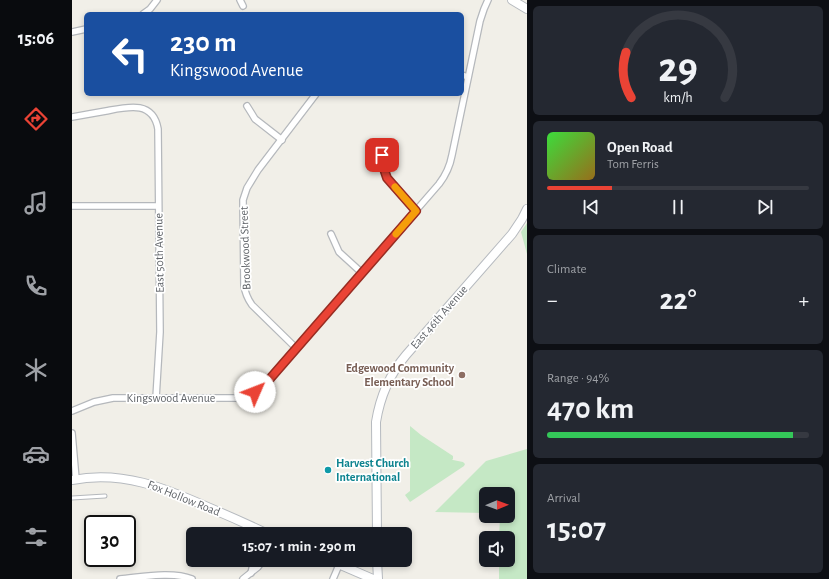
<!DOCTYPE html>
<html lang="en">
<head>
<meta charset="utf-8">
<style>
	body { margin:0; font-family:"Alegreya Sans",sans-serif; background:#242831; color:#f1f3f6; height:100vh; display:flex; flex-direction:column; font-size:15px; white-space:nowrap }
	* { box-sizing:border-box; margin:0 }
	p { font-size:13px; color:#9ea1a6 }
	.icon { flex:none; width:22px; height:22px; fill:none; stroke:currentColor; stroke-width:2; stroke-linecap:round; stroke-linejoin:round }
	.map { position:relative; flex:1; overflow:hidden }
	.drawer { display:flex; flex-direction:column; gap:6px; padding:6px; background:#0d0f14; width:302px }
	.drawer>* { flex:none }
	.hud { position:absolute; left:12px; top:12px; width:380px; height:84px; border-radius:6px; box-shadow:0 2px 6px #0003; background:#1a4fa0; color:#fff; overflow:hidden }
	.needle { width:26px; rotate:89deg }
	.buttons { position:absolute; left:407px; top:487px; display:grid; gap:8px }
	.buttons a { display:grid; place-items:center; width:36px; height:36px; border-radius:6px; background:#171b24; box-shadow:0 2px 6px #0003; font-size:20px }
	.speed { position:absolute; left:12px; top:515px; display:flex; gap:8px; font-size:20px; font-weight:700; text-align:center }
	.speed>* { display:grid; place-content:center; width:52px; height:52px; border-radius:50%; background:#171b24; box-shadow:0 2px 6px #0003; line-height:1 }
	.speed .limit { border:2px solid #111; border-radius:6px; background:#fff; color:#111 }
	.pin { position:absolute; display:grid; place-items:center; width:34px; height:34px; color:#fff; margin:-17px; border-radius:8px; box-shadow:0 2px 6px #0006 }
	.me { position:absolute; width:44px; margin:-22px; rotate:46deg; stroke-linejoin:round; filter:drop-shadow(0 0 3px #0008) }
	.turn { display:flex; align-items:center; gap:14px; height:84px; padding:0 20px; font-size:18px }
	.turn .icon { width:52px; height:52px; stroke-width:2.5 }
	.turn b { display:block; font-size:28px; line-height:34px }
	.big { font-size:30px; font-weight:700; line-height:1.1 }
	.drawer .tile { flex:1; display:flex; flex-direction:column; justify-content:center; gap:6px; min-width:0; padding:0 14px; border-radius:6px; background:#242831 }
	.drawer .dial { align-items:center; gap:0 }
	.dial svg { height:104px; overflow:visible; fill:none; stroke:#363941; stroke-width:7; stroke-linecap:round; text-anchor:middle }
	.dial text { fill:#f1f3f6; stroke:none }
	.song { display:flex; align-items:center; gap:12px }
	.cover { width:48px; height:48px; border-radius:6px; background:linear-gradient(135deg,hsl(120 70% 55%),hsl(40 70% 35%)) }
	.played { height:4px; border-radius:2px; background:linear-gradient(90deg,#ea4335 25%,#363941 25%) }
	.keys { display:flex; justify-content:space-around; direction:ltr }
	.heat { display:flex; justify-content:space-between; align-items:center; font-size:22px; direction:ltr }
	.charge { height:6px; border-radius:3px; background:linear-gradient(90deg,#34c759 94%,#363941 0) }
	.trip { position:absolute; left:114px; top:527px; width:226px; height:40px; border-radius:6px; background:#171b24; box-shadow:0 2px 6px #0003; font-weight:700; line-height:40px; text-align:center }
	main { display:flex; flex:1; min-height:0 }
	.menu { display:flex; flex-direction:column; width:72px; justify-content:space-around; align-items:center; background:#090b0e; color:#9ea1a6 }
	.menu .icon { width:28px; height:28px }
	.menu .selected { color:#ea4335 }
	.menu b { font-size:18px; color:#f1f3f6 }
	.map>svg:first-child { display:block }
	.green { fill:#c5e8c5 }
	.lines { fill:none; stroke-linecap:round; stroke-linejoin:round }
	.lane-casing { stroke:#b5b8bc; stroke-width:5 }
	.street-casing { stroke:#b5b8bc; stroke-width:8 }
	.secondary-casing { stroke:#b6babf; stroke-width:10 }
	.lane { stroke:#fff; stroke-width:3 }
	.street { stroke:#fff; stroke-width:5.5 }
	.secondary { stroke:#fff; stroke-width:8 }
	.route-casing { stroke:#982c22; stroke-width:10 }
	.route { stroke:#ea4335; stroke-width:7 }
	.slow { stroke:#f59e0b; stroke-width:7 }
	.education-dot { fill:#8d6e63; stroke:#fff; stroke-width:1.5 }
	.culture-dot { fill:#0f9aa8; stroke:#fff; stroke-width:1.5 }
	.labels { text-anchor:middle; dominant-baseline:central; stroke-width:3.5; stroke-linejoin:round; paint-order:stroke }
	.street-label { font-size:12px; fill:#5f6368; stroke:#fff }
	.education-label { font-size:12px; font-weight:bold; fill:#785e54; stroke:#fff; text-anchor:end }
	.culture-label { font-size:12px; font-weight:bold; fill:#0d838f; stroke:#fff; text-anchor:start }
</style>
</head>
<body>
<main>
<nav class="menu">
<b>15:06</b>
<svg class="icon selected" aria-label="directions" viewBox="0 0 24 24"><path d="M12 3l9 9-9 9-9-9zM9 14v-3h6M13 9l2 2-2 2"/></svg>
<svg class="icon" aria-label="music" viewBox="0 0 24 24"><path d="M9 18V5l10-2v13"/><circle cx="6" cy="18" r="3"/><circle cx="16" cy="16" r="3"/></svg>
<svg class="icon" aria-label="phone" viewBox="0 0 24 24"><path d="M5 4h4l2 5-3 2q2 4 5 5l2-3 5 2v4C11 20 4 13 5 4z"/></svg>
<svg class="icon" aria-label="climate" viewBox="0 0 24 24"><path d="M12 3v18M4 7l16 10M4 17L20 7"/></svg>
<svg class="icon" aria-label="car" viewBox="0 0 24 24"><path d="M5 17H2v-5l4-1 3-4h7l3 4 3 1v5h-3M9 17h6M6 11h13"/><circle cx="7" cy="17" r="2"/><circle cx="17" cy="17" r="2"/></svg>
<svg class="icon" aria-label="filters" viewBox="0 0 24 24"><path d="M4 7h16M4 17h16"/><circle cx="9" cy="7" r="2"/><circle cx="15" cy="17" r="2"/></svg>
</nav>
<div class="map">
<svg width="455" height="579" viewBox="0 0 455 579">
	<rect width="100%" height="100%" fill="#f1efe8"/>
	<g class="green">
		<path d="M 455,223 L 455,254 L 449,232 Z"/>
		<path d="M 338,426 L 349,435 L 381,456 L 381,459 L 380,459 L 381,460 L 391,462 L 393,464 L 392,466 L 338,502 L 333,495 L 338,491 Z"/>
		<path d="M 455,449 L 455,579 L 427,579 L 427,560 L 436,560 L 436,538 L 427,538 L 428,516 L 436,516 L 436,494 L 414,494 L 414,513 L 363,512 L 414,461 Z"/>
	</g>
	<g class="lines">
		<defs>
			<path id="lane" d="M 0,498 L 33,496"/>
			<g id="street">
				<path d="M 168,0 L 171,6"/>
				<path d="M 71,14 L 78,9 L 85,0"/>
				<path d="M 0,32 L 14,29"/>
				<path d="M 390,75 L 396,77"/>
				<path d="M 175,106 L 180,114 L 183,119 L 210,140"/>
				<path d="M 0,117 C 11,115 23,113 34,111 C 55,107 81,100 86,129 L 88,332 L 84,398"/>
				<path d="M 310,155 L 312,169 L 315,178 L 344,211"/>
				<path d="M 0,206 L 86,206"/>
				<path d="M 259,234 L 267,252 L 290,273"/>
				<path d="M 224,348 L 180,305 C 175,298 173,293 172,285 L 171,200 L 175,188 L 186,170 L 244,94"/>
				<path d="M 0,411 L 22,402 L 41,398 L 167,398 L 178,395 L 189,389 L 367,184 C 374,175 378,166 380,155 L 408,21 L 412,9 L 416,0"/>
				<path d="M 0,433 L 4,479"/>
				<path d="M 179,573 L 182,560"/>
				<path d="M 48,579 C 70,577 100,571 120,579"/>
				<path d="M 171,579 L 186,567 L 191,560"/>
				<path d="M 261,579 L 267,565"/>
			</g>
			<g id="secondary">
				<path d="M 440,0 L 455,9"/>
				<path d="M 0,480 C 50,470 93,488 138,508 C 157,516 177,525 196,534"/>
				<path d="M 305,534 L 304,422 C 308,397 317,375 334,355 L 440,234 L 450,219 L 455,209"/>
				<path d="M 257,560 L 301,579"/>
				<path d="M 305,560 L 306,579"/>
			</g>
		</defs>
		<use href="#lane" class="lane-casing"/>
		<use href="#street" class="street-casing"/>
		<use href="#secondary" class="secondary-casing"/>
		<use href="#lane" class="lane"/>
		<use href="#street" class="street"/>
		<use href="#secondary" class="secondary"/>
	</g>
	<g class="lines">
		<defs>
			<path id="route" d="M 183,392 L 189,389 L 290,273 L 344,211 L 315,178 L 312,169 L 310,155"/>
		</defs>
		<use href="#route" class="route-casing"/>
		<use href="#route" class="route"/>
		<path class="slow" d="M 323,187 L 344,211 L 324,234"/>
	</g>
	<circle class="education-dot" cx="390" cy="375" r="4"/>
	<circle class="culture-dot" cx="256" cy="470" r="4"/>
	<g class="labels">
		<g class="street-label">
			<text transform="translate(173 248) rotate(-92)">Brookwood Street</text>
			<text transform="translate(87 253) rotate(-91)">East 50th Avenue</text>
			<text transform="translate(367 317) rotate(-49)">East 46th Avenue</text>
			<text x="99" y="398">Kingswood Avenue</text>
			<text transform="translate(112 498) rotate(22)">Fox Hollow Road</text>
		</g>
		<g class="education-label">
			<text x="382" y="368">Edgewood Community<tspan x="382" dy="14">Elementary School</tspan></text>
		</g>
		<g class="culture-label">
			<text x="264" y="463">Harvest Church<tspan x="264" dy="14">International</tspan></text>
		</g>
	</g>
</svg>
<div class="buttons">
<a><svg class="needle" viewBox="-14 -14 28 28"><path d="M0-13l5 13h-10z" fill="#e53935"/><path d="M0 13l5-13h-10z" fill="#9ea1a6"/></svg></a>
<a><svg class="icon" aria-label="sound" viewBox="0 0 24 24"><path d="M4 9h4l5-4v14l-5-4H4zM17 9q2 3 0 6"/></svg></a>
</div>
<div class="speed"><div class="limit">30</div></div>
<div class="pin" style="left:310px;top:155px;background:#d93025"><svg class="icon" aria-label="arrive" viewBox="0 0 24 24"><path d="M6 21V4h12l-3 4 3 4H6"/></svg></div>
<svg class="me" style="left:183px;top:392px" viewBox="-20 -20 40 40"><circle r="19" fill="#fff"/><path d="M0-13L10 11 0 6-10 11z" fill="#ea4335"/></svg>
<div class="trip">15:07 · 1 min · 290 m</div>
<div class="hud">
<div class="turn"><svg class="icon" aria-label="left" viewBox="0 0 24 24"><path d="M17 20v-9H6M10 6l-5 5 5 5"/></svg><div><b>230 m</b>Kingswood Avenue</div></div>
</div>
</div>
<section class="drawer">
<div class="tile dial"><svg viewBox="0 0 100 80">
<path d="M14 69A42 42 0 1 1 86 69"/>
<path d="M14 69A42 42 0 0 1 10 34" stroke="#ea4335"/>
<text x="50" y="56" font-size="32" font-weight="700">29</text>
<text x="50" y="72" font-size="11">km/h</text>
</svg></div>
<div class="tile">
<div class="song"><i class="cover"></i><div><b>Open Road</b><p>Tom Ferris</p></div></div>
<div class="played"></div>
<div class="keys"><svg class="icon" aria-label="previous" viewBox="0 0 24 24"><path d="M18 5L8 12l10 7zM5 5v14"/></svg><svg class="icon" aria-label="pause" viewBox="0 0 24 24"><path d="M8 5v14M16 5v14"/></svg><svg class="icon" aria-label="next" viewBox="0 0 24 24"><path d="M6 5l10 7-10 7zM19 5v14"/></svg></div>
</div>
<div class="tile"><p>Climate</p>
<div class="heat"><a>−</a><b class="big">22°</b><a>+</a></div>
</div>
<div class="tile"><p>Range · 94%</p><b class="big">470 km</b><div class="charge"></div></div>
<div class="tile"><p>Arrival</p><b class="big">15:07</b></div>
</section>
</main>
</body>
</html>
